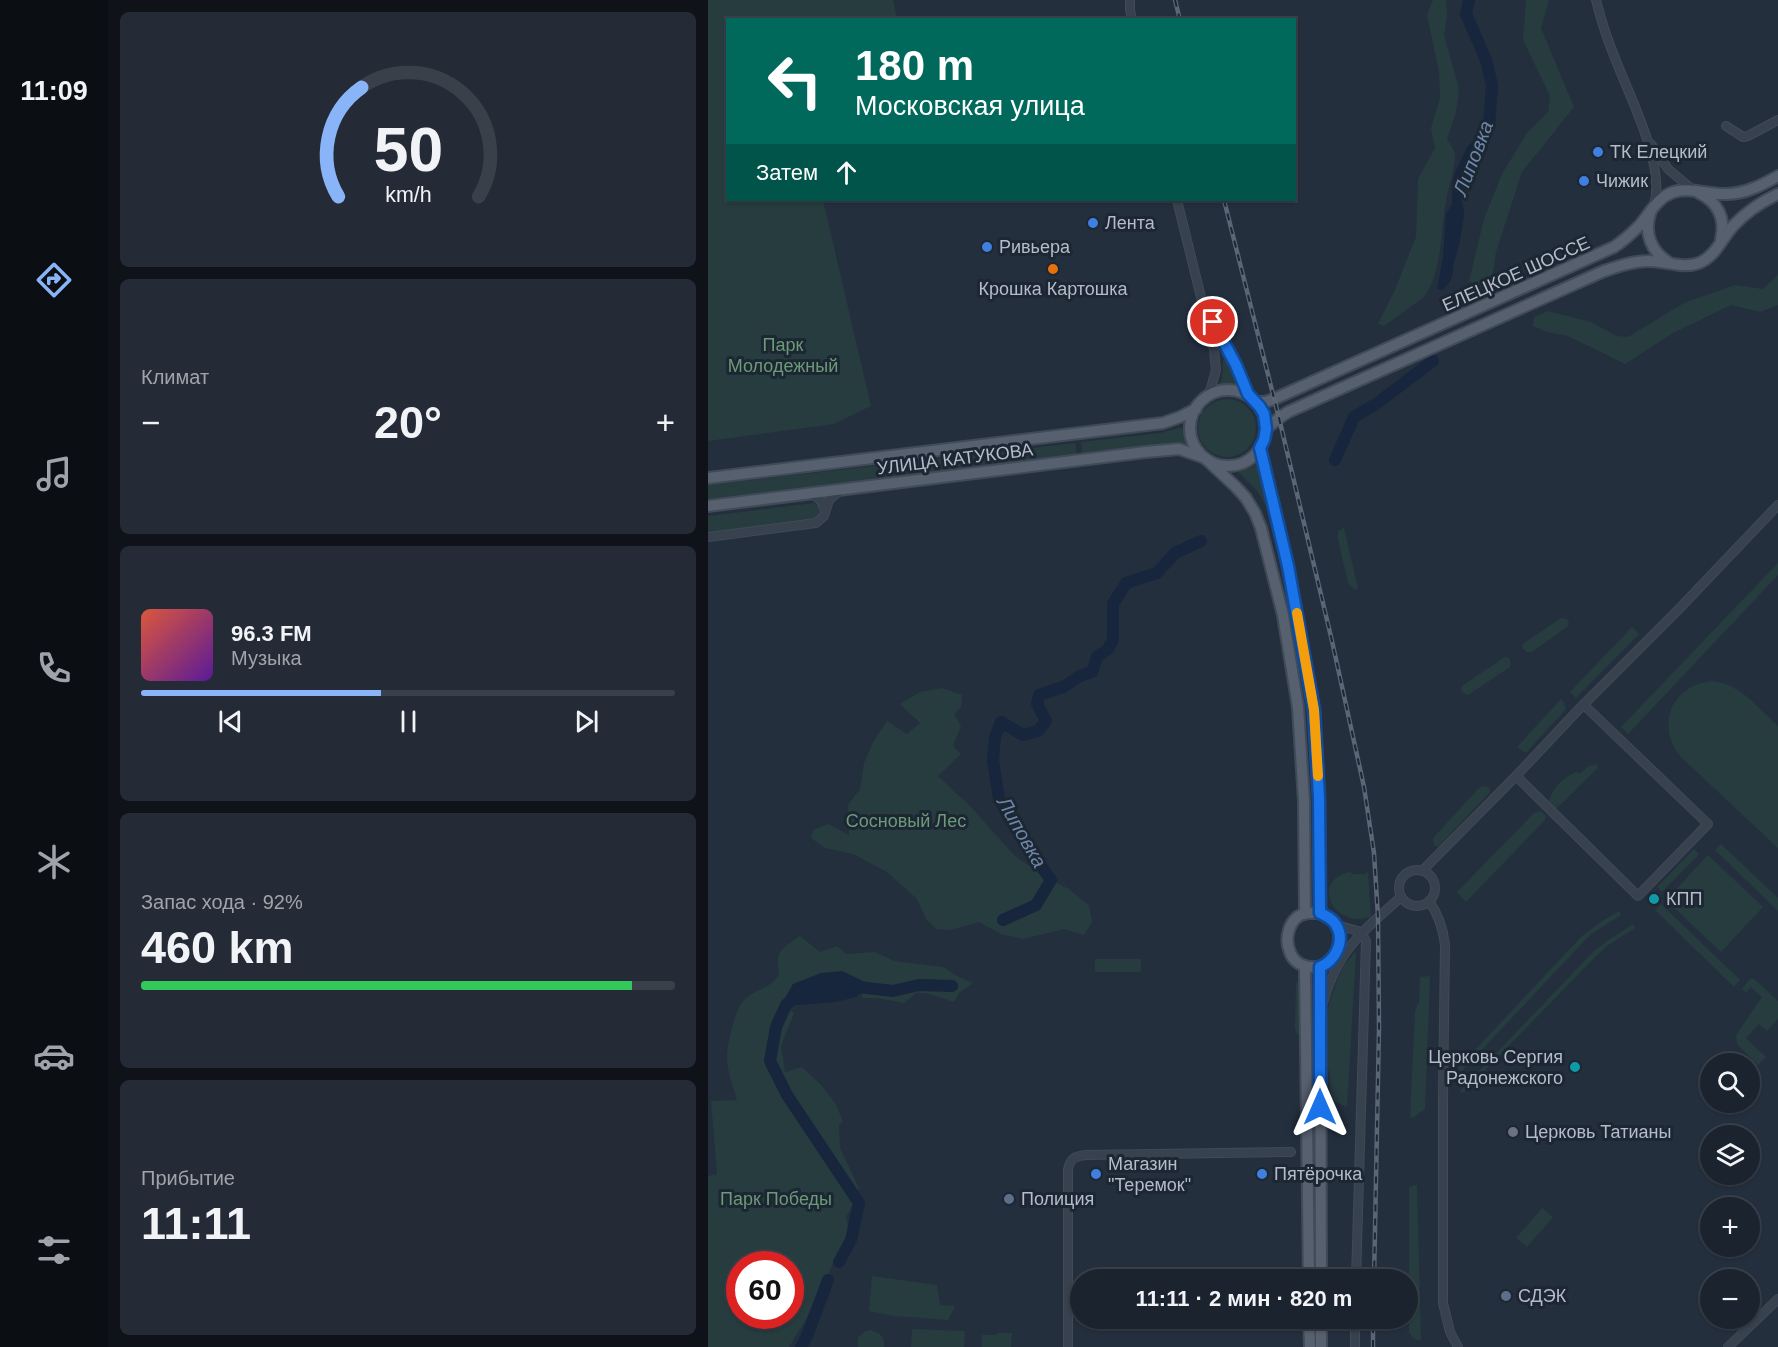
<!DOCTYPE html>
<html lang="ru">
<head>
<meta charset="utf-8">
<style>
	body { margin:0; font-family:Helvetica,sans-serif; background:#242b36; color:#f1f3f6; height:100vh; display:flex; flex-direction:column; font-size:22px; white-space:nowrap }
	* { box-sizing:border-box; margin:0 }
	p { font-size:20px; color:#a0a4aa }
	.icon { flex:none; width:33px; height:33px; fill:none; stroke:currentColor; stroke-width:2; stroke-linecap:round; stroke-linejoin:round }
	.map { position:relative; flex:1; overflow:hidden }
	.drawer { display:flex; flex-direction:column; gap:12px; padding:12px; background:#0f1319; width:600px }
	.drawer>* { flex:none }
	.guide { position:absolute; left:18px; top:18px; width:570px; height:183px; border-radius:0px; box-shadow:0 2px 4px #0004,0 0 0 2px #39404a; background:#00695c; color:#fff; overflow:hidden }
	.fabs { position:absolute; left:992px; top:1053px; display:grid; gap:12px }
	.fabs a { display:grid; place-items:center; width:60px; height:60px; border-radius:50%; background:#1b232e; box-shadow:0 2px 4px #0004,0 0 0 2px #39404a; font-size:30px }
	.speed { position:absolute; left:18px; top:1251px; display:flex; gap:12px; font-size:30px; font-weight:700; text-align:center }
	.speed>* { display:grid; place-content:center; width:78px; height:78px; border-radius:50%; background:#1b232e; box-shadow:0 2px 4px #0004,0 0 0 2px #39404a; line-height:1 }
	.speed .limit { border:9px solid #d22; background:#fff; color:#111 }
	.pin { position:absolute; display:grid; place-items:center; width:51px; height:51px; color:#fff; margin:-26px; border:3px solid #fff; border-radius:50%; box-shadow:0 2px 6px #0007 }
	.me { position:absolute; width:66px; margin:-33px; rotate:0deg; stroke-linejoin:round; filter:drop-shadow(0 0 4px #0008) }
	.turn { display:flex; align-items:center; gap:21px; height:126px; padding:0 30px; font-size:27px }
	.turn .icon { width:78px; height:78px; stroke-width:2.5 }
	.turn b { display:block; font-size:42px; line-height:51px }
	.then { display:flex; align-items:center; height:57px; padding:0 30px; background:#0003; gap:12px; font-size:22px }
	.big { font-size:45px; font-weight:600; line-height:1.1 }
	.drawer .card { flex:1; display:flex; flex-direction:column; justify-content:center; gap:9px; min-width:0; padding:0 21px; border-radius:9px; background:#242b36 }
	.drawer .dial { align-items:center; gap:0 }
	.dial svg { height:156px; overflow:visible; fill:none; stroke:#39404a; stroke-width:7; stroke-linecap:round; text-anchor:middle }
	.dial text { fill:#f1f3f6; stroke:none }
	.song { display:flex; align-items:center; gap:18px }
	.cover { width:72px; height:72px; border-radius:9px; background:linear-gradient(135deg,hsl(10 70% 55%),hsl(270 70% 35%)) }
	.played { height:6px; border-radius:3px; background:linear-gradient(90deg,#8ab4f8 45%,#39404a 45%) }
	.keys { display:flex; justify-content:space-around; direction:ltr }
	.heat { display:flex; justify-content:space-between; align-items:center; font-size:33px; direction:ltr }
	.charge { height:9px; border-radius:4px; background:linear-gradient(90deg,#34c759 92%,#39404a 0) }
	.trip { position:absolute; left:362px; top:1269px; width:348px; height:60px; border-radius:30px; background:#1b232e; box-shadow:0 2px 4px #0004,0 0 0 2px #39404a; font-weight:600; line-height:60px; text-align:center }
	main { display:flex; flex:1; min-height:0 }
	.dock { display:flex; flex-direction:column; width:108px; justify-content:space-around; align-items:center; background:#0b0e12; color:#a0a4aa }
	.dock .icon { width:42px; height:42px }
	.dock .current { color:#8ab4f8 }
	.dock b { font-size:27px; color:#f1f3f6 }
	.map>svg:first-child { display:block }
	.green { fill:#263c3f; fill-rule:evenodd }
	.water { fill:#17263c }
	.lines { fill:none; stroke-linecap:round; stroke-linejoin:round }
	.river { stroke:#17263c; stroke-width:12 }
	.minor-casing { stroke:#414a57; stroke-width:10 }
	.major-casing { stroke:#414a57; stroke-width:14 }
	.minor { stroke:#38414e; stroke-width:8 }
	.major { stroke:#56606e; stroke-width:10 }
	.rail-casing { stroke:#5a6575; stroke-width:4.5 }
	.rail { stroke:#1d2633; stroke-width:2; stroke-dasharray:7; stroke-linecap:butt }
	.route-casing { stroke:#114b97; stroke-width:15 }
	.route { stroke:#1a73e8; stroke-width:10 }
	.slow { stroke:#f59e0b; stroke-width:10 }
	.shop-dot { fill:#3f7fe0; stroke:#1d2633; stroke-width:2 }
	.food-dot { fill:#e8710a; stroke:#1d2633; stroke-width:2 }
	.culture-dot { fill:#0f9aa8; stroke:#1d2633; stroke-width:2 }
	.worship-dot { fill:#6b7280; stroke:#1d2633; stroke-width:2 }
	.service-dot { fill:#5c6f8a; stroke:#1d2633; stroke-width:2 }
	.labels { text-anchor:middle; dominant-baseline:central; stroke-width:6; stroke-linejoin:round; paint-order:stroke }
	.poi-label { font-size:18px; fill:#b4bcc9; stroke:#1d2633; text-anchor:start }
	.street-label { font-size:18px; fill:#b4bcc9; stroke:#1d2633 }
	.park-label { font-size:18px; fill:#6b9a76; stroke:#1d2633 }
	.water-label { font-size:20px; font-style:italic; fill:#6d86a8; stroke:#1d2633 }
</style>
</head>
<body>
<main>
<nav class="dock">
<b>11:09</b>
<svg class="icon current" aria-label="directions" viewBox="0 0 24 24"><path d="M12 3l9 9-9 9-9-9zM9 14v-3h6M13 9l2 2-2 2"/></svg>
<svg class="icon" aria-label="music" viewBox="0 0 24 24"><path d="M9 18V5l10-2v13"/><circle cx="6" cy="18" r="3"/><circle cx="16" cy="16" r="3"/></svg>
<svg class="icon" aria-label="phone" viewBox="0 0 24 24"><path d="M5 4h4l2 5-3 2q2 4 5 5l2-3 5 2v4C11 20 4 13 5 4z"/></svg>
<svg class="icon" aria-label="climate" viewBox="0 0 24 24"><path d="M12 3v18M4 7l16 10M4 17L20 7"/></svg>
<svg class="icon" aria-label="car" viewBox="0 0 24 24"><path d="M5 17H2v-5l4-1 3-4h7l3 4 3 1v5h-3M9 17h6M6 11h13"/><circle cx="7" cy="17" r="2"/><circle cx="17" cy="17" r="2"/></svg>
<svg class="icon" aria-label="filters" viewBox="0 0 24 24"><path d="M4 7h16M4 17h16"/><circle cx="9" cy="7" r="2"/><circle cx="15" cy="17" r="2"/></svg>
</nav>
<section class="drawer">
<div class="card dial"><svg viewBox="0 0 100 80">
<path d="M14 69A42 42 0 1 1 86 69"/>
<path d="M14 69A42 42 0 0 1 26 13" stroke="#8ab4f8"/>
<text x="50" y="56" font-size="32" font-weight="700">50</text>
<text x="50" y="72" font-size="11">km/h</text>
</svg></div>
<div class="card"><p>Климат</p>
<div class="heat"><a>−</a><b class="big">20°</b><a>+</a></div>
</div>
<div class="card">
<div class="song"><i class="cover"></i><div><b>96.3 FM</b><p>Музыка</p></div></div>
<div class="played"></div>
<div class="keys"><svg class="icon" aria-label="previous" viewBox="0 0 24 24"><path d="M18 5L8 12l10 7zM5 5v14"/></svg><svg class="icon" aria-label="pause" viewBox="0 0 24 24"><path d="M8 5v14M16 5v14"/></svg><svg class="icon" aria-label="next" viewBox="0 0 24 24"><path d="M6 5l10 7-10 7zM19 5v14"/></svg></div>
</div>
<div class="card"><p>Запас хода · 92%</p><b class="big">460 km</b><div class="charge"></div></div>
<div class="card"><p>Прибытие</p><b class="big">11:11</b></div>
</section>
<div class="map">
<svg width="1070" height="1347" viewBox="0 0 1070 1347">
	<rect width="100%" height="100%" fill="#242f3e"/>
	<g class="green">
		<path d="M 0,0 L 185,0 L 189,19 L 20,20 L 20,200 L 115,200 L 163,406 L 126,424 L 0,441 Z"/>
		<path d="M 725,0 L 738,0 L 739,17 L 736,35 L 751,89 L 748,112 L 739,139 C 742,144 747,150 747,156 C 747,171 740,187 738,202 C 732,233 735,270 716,297 L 676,326 L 670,324 L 686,292 L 708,237 L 710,179 L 727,148 L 723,128 L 732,98 L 731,72 L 719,15 Z"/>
		<path d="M 818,0 L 841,0 L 833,28 L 866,107 L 814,172 L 788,252 L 785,272 L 778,294 L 761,281 L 776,219 L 794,174 L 819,133 L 840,112 L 842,96 L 815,40 Z"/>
		<path d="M 1070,275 L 1070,305 L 1052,312 L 1023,305 L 965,333 L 917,364 L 860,336 L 839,332 L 825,326 L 826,317 L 840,311 L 883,322 L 909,336 L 920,337 L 976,303 L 1027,285 L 1055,289 Z"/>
		<path d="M 518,358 L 523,364 L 528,387 L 510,388 L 514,378 L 515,361 Z"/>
		<circle cx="519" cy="428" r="29"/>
		<path d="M 472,428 L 477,429 L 479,443 L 475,446 L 374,455 L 373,442 L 452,433 Z"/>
		<path d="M 367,443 L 369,455 L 0,499 L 0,485 Z"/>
		<path d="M 550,463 L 564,517 L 550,492 L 530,472 L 540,469 Z"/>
		<path d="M 106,503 L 112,508 L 112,516 L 109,519 L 0,534 L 0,516 Z"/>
		<path d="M 636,528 L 650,589 L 647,590 L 640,583 L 630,539 L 630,531 Z"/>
		<path d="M 1070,563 L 1070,575 L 920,734 L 913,727 Z"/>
		<path d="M 853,618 L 859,619 L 861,623 L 859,627 L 824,652 L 818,652 L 814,647 L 816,643 Z"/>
		<path d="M 924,627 L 931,634 L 868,698 L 862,692 Z"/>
		<path d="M 797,657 L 801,658 L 803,663 L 802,667 L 760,695 L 755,693 L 753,689 L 755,685 Z"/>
		<path d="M 1003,681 C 1032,683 1050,708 1070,726 L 1070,848 L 974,758 C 947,728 962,686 1003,681 Z"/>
		<path d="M 234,688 L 254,695 L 253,707 L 246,714 L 253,726 L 245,746 L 253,754 L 230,776 L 262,806 L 307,856 L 343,880 L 361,889 L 381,906 L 384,922 L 376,935 L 356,929 L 315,939 L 293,934 L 271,922 L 243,930 L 228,929 L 218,919 L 209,899 L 179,872 L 145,854 L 117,848 L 103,838 L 105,830 L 120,824 L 141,835 L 140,805 L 152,789 L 156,763 L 165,742 L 179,721 L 199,734 L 212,723 L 192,704 L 212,692 Z"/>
		<path d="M 853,699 L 856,703 L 858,709 L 818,753 L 809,747 Z"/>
		<path d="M 888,764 L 890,768 L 848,809 L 841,801 C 844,789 856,776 869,772 L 872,774 L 881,766 Z"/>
		<path d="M 775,786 L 781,787 L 782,792 L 730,847 L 726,845 L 725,838 L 770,789 Z"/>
		<path d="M 833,811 L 838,816 L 837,820 L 758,902 L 749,892 L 826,813 Z"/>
		<path d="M 1013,844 L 1070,898 L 1070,911 L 1007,850 Z"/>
		<path d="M 986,849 L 991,854 L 954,892 L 949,887 Z"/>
		<path d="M 1000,855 L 1055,907 L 1013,952 L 958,900 Z"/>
		<path d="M 642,872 L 645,874 L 656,874 L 660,872 L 663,917 C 626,929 601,881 642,872 Z"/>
		<path d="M 953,904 L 1032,980 L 1026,987 L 947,910 Z"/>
		<path d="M 911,911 L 913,915 L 882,935 L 752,1073 L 750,1068 L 874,936 L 894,921 Z"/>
		<path d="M 925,924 L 927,928 L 899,946 L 884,960 L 754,1094 L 752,1091 L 886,951 L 899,941 Z"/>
		<path d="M 92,936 L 112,952 L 129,946 L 138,954 L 167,952 L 186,961 L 235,967 L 251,977 L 265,983 L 251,993 L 246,1002 L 218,993 L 208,993 L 196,1003 L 170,998 L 154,998 L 155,981 L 85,984 L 72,1007 L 78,1005 L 86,1013 L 73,1046 L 77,1072 L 94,1067 L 113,1085 L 128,1104 L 135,1122 L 131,1125 L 132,1148 L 151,1188 L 148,1199 L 138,1217 L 141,1231 L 97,1321 L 81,1347 L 0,1347 L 0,1176 L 9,1174 L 3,1101 L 29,1100 C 25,1087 19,1071 19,1058 C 19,1044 27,1008 37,999 C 50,988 60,990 71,975 C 68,949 72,950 92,936 ZM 32,1264 L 82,1264 L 82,1316 L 32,1316 Z"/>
		<path d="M 648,951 L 639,1107 L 627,1102 L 622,1096 L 622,1076 L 617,1060 L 618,1025 L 621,1003 L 630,978 L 637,964 Z"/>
		<rect x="387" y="959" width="46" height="13"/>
		<path d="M 722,976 L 717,1109 L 706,1117 L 702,1118 L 707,1011 L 711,1002 L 712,977 Z"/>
		<path d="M 1042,979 L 1046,979 L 1070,1001 L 1070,1019 L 1059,1031 L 1051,1024 L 1038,1038 L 1058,1057 L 1050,1065 L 1029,1044 L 1028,1035 L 1054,997 L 1043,987 L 1038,993 L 1034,989 Z"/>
		<path d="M 588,983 L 591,983 L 595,985 L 594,1034 L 589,1034 L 587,1028 Z"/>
		<path d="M 709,1185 L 713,1341 L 705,1338 L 701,1332 L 701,1187 Z"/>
		<path d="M 834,1208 L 845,1217 L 819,1247 L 808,1238 Z"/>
		<path d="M 164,1276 L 229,1285 L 232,1305 L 247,1306 L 240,1320 L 186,1316 L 161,1311 Z"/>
		<path d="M 204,1329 L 257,1331 L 256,1347 L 203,1347 Z"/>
		<path d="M 162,1330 C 172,1333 177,1336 176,1347 L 150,1347 L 150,1338 L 156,1332 Z"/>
		<path d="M 289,1333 L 304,1333 L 303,1347 L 274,1347 L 274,1335 L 289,1335 Z"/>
	</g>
	<g class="water">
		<path d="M 776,137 L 779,142 C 776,154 772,166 766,177 C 762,184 754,188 753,196 C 753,201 755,206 756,210 C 757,220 749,256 745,265 C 747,274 741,284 735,290 L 729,289 L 735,257 L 738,214 L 744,204 L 744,183 L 746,175 L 759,147 L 763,143 Z"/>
		<path d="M 134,971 L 155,981 L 155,990 L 148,997 L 128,1002 L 92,1005 L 79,1004 L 76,1000 L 85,984 L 113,973 Z"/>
	</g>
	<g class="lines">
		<g class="river">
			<path d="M 761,0 L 758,14 L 778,60 L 784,85 L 781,126 L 768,152"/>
			<path d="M 627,460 L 646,417 L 668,404 L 725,361"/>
			<path d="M 295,920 L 328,905 L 343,880 L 320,848 L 291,799 L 285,760 L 287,737 L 293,722 L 315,735 L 330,731 L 338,721 L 329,704 L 331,695 L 355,687 L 372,676 L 384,672 L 389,657 L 400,649 L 405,640 L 405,604 L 418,583 L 449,573 L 467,553 L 493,541"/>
			<path d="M 141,986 L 185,991 L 211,985 L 244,986"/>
			<path d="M 90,994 L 78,1005 L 68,1027 L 62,1061 L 79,1095 L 151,1203 L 143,1240 L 131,1262"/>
			<path d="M 93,1347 L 99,1336 L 120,1280"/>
		</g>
		<defs>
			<g id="minor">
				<path d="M 422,0 L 422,10 L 424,20"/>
				<path d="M 888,0 C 893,20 899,39 907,58 C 921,96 958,165 946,205"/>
				<path d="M 1018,126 L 1035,137 L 1040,136 L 1070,120"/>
				<path d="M 943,144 L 960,169 L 985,190"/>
				<path d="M 469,200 L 506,350 L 508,370 L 501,395"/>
				<path d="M 501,315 L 528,365 L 540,395"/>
				<path d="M 100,493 C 109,497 116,501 117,512"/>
				<path d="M 0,537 L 108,523 L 116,516 L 121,500 L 133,490"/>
				<path d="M 808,776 L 930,896 L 998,826 L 1000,824 L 876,705"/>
				<circle cx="709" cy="888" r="18"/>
				<path d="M 714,871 L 808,776 L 872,708 L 970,610 L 1070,505"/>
				<path d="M 721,901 C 731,915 735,928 737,945 L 735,1099 L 735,1303 L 742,1332 L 750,1347"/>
				<path d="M 629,925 L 653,932"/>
				<path d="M 615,1003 C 630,949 654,932 693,897"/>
				<path d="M 648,1280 L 658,941 L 653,932"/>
				<path d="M 360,1347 L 360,1170 C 362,1159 366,1156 378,1155 L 583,1152"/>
				<path d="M 647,1347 L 647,1318"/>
				<path d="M 1020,1347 L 1070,1299"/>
			</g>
			<g id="major">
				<path d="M 991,193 C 1010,202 1018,219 1013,239"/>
				<path d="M 942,214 C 936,233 943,251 960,262"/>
				<circle cx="520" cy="428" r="38"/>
				<path d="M 547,402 L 557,402 L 566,399 L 906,247 C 915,241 923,234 931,226 C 941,215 948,199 963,193 C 980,186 1000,195 1018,194 C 1037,194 1054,185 1070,176"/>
				<path d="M 558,429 L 571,418 L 580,412 L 896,271 C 911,266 926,261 941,261 C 958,261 975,269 991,263 C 1008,256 1014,238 1025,226 C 1038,212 1053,202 1070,194"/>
				<path d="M 552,448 L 580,566 L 606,710 L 611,797 L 612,913"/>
				<path d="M 0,478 L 455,423 L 472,417 L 488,409"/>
				<path d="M 0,506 L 437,452 L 471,449 L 497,458 L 528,487 L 538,498 L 547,513 L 553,528 L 575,615 L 590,707 L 596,801 L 597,914"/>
				<path d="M 612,913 C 618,916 623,918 627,924 C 635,934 631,955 621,962 C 608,972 587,967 582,952 C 576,938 581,917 598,913 C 602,913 608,913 612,913 Z"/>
				<path d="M 597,967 L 601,1280"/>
				<path d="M 612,967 L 613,1280"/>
				<path d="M 601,1318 L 602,1347"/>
				<path d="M 613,1318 L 613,1347"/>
			</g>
		</defs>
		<use href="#minor" class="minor-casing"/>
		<use href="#major" class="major-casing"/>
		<use href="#minor" class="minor"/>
		<use href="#major" class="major"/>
		<defs>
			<g id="rail">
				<path d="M 467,0 L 472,20"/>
				<path d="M 516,200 L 571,418 L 624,641 L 656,787 L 666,853 L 670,917 L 671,1028 L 666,1280"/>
				<path d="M 665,1347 L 665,1318"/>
			</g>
		</defs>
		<use href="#rail" class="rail-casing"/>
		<use href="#rail" class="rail"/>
	</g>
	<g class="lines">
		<defs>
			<path id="route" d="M 505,322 L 528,365 L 540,394 L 552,407 L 556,414 L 558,429 L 556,440 L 552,448 L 580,566 L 606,710 L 611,797 L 612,913 C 618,916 625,919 628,925 C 638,941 627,961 612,967 L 612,1107"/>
		</defs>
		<use href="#route" class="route-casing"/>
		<use href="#route" class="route"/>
		<path class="slow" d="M 589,613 L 606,710 L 610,776"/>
	</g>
	<g class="shop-dot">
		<circle cx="890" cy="152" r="6"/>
		<circle cx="876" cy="181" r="6"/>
		<circle cx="385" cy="223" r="6"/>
		<circle cx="279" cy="247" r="6"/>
		<circle cx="388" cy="1174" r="6"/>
		<circle cx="554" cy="1174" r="6"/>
	</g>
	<circle class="food-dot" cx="345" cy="269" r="6"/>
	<g class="culture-dot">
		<circle cx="946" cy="899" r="6"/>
		<circle cx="867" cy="1067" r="6"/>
	</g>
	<circle class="worship-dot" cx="805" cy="1132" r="6"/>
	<g class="service-dot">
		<circle cx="301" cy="1199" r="6"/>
		<circle cx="798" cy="1296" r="6"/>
	</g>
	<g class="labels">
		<g class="poi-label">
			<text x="902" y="152">ТК Елецкий</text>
			<text x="888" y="181">Чижик</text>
			<text x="397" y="223">Лента</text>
			<text x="291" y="247">Ривьера</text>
			<text x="345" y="289" text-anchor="middle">Крошка Картошка</text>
			<text x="958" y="899">КПП</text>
			<text x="855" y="1057" text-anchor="end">Церковь Сергия<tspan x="855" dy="21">Радонежского</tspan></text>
			<text x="817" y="1132">Церковь Татианы</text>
			<text x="400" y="1164">Магазин<tspan x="400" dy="21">"Теремок"</tspan></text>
			<text x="566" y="1174">Пятёрочка</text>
			<text x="313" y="1199">Полиция</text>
			<text x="810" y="1296">СДЭК</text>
		</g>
		<g class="street-label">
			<text transform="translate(808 274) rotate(-24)">ЕЛЕЦКОЕ ШОССЕ</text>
			<text transform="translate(247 459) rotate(-7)">УЛИЦА КАТУКОВА</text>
		</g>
		<g class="park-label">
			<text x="75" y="345">Парк<tspan x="75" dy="21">Молодежный</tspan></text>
			<text x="198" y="821">Сосновый Лес</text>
			<text x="68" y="1199">Парк Победы</text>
		</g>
		<g class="water-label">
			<text transform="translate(765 158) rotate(-69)">Липовка</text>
			<text transform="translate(314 832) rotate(60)">Липовка</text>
		</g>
	</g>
</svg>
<div class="fabs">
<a><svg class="icon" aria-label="search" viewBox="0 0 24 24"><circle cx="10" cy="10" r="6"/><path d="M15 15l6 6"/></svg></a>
<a><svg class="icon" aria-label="layers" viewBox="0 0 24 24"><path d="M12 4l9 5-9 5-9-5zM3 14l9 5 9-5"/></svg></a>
<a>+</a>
<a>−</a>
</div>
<div class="speed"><div class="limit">60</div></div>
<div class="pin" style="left:505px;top:322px;background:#d93025"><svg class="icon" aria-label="arrive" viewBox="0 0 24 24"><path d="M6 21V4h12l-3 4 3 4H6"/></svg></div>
<svg class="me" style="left:612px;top:1107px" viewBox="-20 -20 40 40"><path d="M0-17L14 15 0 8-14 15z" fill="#1a73e8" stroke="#fff" stroke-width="4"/></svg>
<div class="trip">11:11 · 2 мин · 820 m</div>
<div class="guide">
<div class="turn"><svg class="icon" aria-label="left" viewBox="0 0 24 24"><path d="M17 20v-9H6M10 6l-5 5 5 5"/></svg><div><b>180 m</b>Московская улица</div></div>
<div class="then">Затем<svg class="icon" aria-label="ahead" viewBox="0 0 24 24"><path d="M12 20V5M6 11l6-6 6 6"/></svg></div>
</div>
</div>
</main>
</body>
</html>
